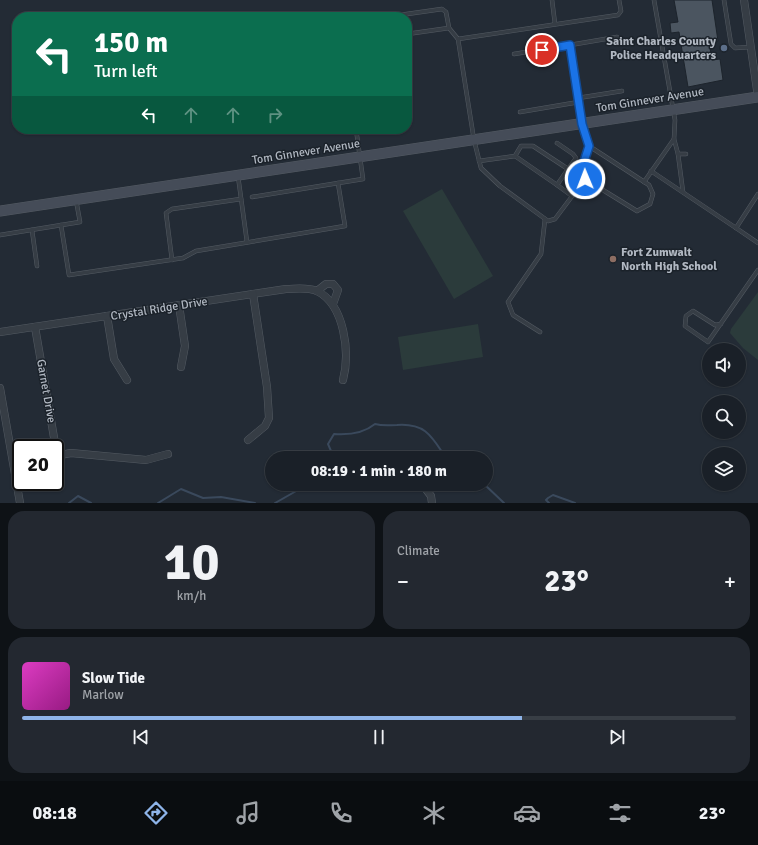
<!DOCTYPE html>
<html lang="en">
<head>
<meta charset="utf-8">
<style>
	body { margin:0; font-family:Signika,sans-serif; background:#232830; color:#f1f3f6; height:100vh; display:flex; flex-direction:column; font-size:15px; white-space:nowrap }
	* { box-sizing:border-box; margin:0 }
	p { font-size:13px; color:#9fa3a8 }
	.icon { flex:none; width:22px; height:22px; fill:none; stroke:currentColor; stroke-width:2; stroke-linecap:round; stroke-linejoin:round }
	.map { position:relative; height:503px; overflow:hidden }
	.details { display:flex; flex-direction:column; gap:8px; padding:8px; background:#0e1216; flex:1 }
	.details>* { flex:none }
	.top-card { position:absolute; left:12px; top:12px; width:400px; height:122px; border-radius:16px; box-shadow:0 1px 3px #0004,0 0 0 1px #383e45; background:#0b6e4f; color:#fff; overflow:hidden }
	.controls { position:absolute; left:702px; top:343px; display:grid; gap:8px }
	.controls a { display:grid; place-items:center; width:44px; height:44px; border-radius:50%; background:#1a2028; box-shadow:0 1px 3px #0004,0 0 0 1px #383e45; font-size:20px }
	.speed { position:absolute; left:12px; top:439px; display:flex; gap:8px; font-size:20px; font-weight:700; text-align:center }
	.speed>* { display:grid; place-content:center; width:52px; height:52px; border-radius:50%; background:#1a2028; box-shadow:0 1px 3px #0004,0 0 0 1px #383e45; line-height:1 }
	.speed .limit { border:2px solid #111; border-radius:6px; background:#fff; color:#111 }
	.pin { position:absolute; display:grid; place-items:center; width:34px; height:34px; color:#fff; margin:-17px; border:2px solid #fff; border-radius:50%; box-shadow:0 1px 4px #0007 }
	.me { position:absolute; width:44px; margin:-22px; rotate:359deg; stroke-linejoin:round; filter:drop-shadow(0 0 3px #0008) }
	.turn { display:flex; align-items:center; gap:14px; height:84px; padding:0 16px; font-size:18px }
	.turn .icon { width:52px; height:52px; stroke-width:2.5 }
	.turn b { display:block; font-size:28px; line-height:34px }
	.lanes { display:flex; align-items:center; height:38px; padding:0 16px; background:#0003; justify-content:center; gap:20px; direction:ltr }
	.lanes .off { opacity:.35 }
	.big { font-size:30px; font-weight:700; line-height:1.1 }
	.details .card { flex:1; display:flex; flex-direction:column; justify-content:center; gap:6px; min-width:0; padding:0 14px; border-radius:16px; background:#232830 }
	.details .dial { align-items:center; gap:0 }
	.dial b { font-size:52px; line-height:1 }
	.song { display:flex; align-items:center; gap:12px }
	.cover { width:48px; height:48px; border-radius:6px; background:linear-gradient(135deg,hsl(310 70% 55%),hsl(310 70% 35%)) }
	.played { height:4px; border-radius:2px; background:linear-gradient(90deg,#8eb4e9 70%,#383e45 70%) }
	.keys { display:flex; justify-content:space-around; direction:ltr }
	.heat { display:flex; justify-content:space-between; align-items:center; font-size:22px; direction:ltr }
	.details .tiles { flex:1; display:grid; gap:8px; grid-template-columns:1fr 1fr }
	.card:last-child { grid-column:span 2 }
	.trip { position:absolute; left:265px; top:451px; width:228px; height:40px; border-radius:20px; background:#1a2028; box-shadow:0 1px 3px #0004,0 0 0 1px #383e45; font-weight:700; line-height:40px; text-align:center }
	.menu { display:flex; height:64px; justify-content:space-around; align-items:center; background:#0a0d10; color:#9fa3a8 }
	.menu .icon { width:28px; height:28px }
	.menu .current { color:#8eb4e9 }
	.menu b { font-size:18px; color:#f1f3f6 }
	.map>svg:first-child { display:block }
	.green { fill:#2b3b3b }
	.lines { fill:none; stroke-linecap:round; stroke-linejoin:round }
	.stream { stroke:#3a495c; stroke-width:2 }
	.building { fill:#4b5560; stroke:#1d242c }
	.service-casing { stroke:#545b63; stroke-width:4.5 }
	.minor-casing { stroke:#545b63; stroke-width:8 }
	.secondary-casing { stroke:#545b63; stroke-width:11 }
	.service { stroke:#363d45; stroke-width:3.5 }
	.minor { stroke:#363d45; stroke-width:7 }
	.secondary { stroke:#454c58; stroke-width:10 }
	.route-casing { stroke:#114b97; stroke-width:10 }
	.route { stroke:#1a73e8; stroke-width:7 }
	.service-dot { fill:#5c6f8a; stroke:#1b222a; stroke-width:1.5 }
	.education-dot { fill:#8d6e63; stroke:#1b222a; stroke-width:1.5 }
	.labels { text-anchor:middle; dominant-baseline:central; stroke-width:3; stroke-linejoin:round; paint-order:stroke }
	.poi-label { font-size:12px; font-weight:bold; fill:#b1b8c2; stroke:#1b222a; text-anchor:end }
	.street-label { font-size:12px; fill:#b1b8c2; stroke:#1b222a }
</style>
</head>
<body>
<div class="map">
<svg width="758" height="503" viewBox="0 0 758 503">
	<rect width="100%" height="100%" fill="#232b35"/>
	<g class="green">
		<path d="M 442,189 L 493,276 L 454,299 L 403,211 Z"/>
		<path d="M 758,292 L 758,360 L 743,348 L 730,333 L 731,329 Z"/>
		<path d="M 478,324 L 483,357 L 403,370 L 398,337 Z"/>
	</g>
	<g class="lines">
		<g class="stream">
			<path d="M 334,458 L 328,444 L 334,434 C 348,435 364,433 375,424 C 383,426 389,425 397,425 C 426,423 432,437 446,458"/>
			<path d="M 484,484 L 504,503"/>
			<path d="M 69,503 L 78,496 L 91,503"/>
			<path d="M 158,503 L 181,489 L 203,498 L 221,497 L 255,503"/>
			<path d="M 275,503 L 298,490 L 321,491 L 330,484"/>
			<path d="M 549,503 L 546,500 L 548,498 L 553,495 L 575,503"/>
		</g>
	</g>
	<path class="building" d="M 674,0 L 712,0 L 718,41 L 709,42 L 712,60 L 720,59 L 723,80 L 688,87 L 679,32 L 671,33 L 670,23 L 678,22 Z"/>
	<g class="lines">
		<defs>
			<g id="service">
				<path d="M 552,0 L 555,24"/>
				<path d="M 654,0 L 675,120 L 674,139"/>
				<path d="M 724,0 L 731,44 L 735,48 L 751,47"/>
				<path d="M 386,17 L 442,9 L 446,12 L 449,28 L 458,39 L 618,15 L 621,11 L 619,0"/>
				<path d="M 407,34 L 449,28"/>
				<path d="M 458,39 L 474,140 L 481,168 L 500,186 L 548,221 L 555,219 L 585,179"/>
				<path d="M 570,45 L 617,37"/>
				<path d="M 514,54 L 570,45 L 582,124 L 589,146 L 581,168 L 585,179 L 637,211 L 650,204 L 653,194 L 649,185 L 589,146"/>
				<path d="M 578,98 L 622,91"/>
				<path d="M 520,112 L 579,102"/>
				<path d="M 678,154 L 686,154"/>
				<path d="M 515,156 L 557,185"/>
				<path d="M 479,161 L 515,156 L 521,146 L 533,146 L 568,169 L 576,158 L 573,154 L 557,143"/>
				<path d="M 568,169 L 557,185 L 572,196"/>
				<path d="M 651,171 L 736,228 L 758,194"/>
				<path d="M 238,176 L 247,242"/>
				<path d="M 644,182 L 674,139 L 678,154 L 683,192"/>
				<path d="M 252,197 L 363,179 L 356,129"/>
				<path d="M 61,225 L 69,275 L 183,258 L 196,251 L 345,226 L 338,183"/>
				<path d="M 736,228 L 758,243"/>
				<path d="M 32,230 L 37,266"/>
				<path d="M 0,235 L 80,222 L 76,200"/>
				<path d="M 172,260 L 166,213 L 172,209 L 241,199"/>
				<path d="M 721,324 L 715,325 L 693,311 L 686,316 L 685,326 L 708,342 L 758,270"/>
				<path d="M 540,332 L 513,315 L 508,302 L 541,254 L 545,219"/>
			</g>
			<g id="minor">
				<path d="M 744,0 L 758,97"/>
				<path d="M 317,291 L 326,284 L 333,284 L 338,290 L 333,304"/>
				<path d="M 179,305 L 185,346 L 181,367"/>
				<path d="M 107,316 L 114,359 L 127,380"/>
				<path d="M 35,327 L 57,455"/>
				<path d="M 0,332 L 286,289 C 296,289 307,287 317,291 C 345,305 350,353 343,380"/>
				<path d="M 0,388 L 20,503"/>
				<path d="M 248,440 L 265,426 L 269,418 L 267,387 L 253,294"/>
				<path d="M 55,456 L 71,453 L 146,460 L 168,454"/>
				<path d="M 422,484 L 431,496 L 432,503"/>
			</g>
			<path id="secondary" d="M 0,211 L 758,97"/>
		</defs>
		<use href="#service" class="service-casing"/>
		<use href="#minor" class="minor-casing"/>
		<use href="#secondary" class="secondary-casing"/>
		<use href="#service" class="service"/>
		<use href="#minor" class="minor"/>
		<use href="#secondary" class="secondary"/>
	</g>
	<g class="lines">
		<defs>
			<path id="route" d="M 542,50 L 570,45 L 582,124 L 589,146 L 582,168 L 585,179"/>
		</defs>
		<use href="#route" class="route-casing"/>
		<use href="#route" class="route"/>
	</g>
	<circle class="service-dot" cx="724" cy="48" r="4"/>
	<circle class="education-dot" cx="613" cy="259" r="4"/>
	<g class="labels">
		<g class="poi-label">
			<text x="716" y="41">Saint Charles County<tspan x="716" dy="14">Police Headquarters</tspan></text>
			<text x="621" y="252" text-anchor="start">Fort Zumwalt<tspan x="621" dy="14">North High School</tspan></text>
		</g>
		<g class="street-label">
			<text transform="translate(650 100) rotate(-9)">Tom Ginnever Avenue</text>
			<text transform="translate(306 152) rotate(-9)">Tom Ginnever Avenue</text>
			<text transform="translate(159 309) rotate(-9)">Crystal Ridge Drive</text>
			<text transform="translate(46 391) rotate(80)">Garnet Drive</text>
		</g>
	</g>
</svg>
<div class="controls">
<a><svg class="icon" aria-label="sound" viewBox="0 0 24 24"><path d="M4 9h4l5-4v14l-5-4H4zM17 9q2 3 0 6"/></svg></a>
<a><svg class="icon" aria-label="search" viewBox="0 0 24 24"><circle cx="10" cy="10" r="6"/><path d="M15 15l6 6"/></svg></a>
<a><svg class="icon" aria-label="layers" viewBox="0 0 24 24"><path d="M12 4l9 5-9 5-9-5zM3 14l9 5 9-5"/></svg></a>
</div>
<div class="speed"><div class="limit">20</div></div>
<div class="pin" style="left:542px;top:50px;background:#d93025"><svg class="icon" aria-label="arrive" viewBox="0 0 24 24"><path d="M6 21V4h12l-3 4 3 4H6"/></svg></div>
<svg class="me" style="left:585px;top:179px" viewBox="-20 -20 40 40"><circle r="17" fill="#1a73e8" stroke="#fff" stroke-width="3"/><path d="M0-11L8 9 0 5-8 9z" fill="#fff"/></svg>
<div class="trip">08:19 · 1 min · 180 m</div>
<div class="top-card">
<div class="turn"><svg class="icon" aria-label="left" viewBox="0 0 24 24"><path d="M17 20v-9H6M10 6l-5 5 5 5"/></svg><div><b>150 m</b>Turn left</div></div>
<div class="lanes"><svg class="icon" aria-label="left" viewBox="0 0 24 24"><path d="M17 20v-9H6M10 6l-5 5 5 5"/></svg><svg class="icon off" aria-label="ahead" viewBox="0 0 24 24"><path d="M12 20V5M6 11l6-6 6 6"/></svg><svg class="icon off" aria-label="ahead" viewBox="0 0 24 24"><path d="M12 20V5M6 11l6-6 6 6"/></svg><svg class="icon off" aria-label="right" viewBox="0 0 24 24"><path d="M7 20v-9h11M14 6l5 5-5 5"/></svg></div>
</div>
</div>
<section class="details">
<div class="tiles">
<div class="card dial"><b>10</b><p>km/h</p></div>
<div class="card"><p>Climate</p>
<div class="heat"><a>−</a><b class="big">23°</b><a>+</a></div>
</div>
<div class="card">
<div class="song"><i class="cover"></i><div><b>Slow Tide</b><p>Marlow</p></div></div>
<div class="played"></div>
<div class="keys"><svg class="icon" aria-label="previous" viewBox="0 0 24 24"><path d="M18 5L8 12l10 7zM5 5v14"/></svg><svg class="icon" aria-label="pause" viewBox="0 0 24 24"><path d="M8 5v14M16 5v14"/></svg><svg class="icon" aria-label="next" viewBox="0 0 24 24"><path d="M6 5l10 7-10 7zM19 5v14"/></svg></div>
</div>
</div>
</section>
<nav class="menu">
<b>08:18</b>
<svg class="icon current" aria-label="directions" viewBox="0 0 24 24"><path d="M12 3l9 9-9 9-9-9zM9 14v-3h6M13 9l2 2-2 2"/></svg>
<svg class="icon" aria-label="music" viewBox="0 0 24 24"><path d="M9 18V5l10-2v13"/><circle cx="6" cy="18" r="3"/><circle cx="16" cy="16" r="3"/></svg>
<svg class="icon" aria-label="phone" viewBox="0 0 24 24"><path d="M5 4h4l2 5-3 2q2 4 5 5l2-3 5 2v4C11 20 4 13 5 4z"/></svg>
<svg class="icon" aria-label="climate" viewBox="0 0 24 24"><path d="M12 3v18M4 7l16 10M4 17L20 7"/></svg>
<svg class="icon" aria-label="car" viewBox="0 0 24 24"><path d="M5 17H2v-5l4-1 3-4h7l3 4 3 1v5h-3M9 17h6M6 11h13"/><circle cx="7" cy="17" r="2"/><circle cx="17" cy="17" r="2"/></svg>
<svg class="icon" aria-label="filters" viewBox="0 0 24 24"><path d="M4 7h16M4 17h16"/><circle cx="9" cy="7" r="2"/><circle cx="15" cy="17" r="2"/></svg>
<b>23°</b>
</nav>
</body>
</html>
